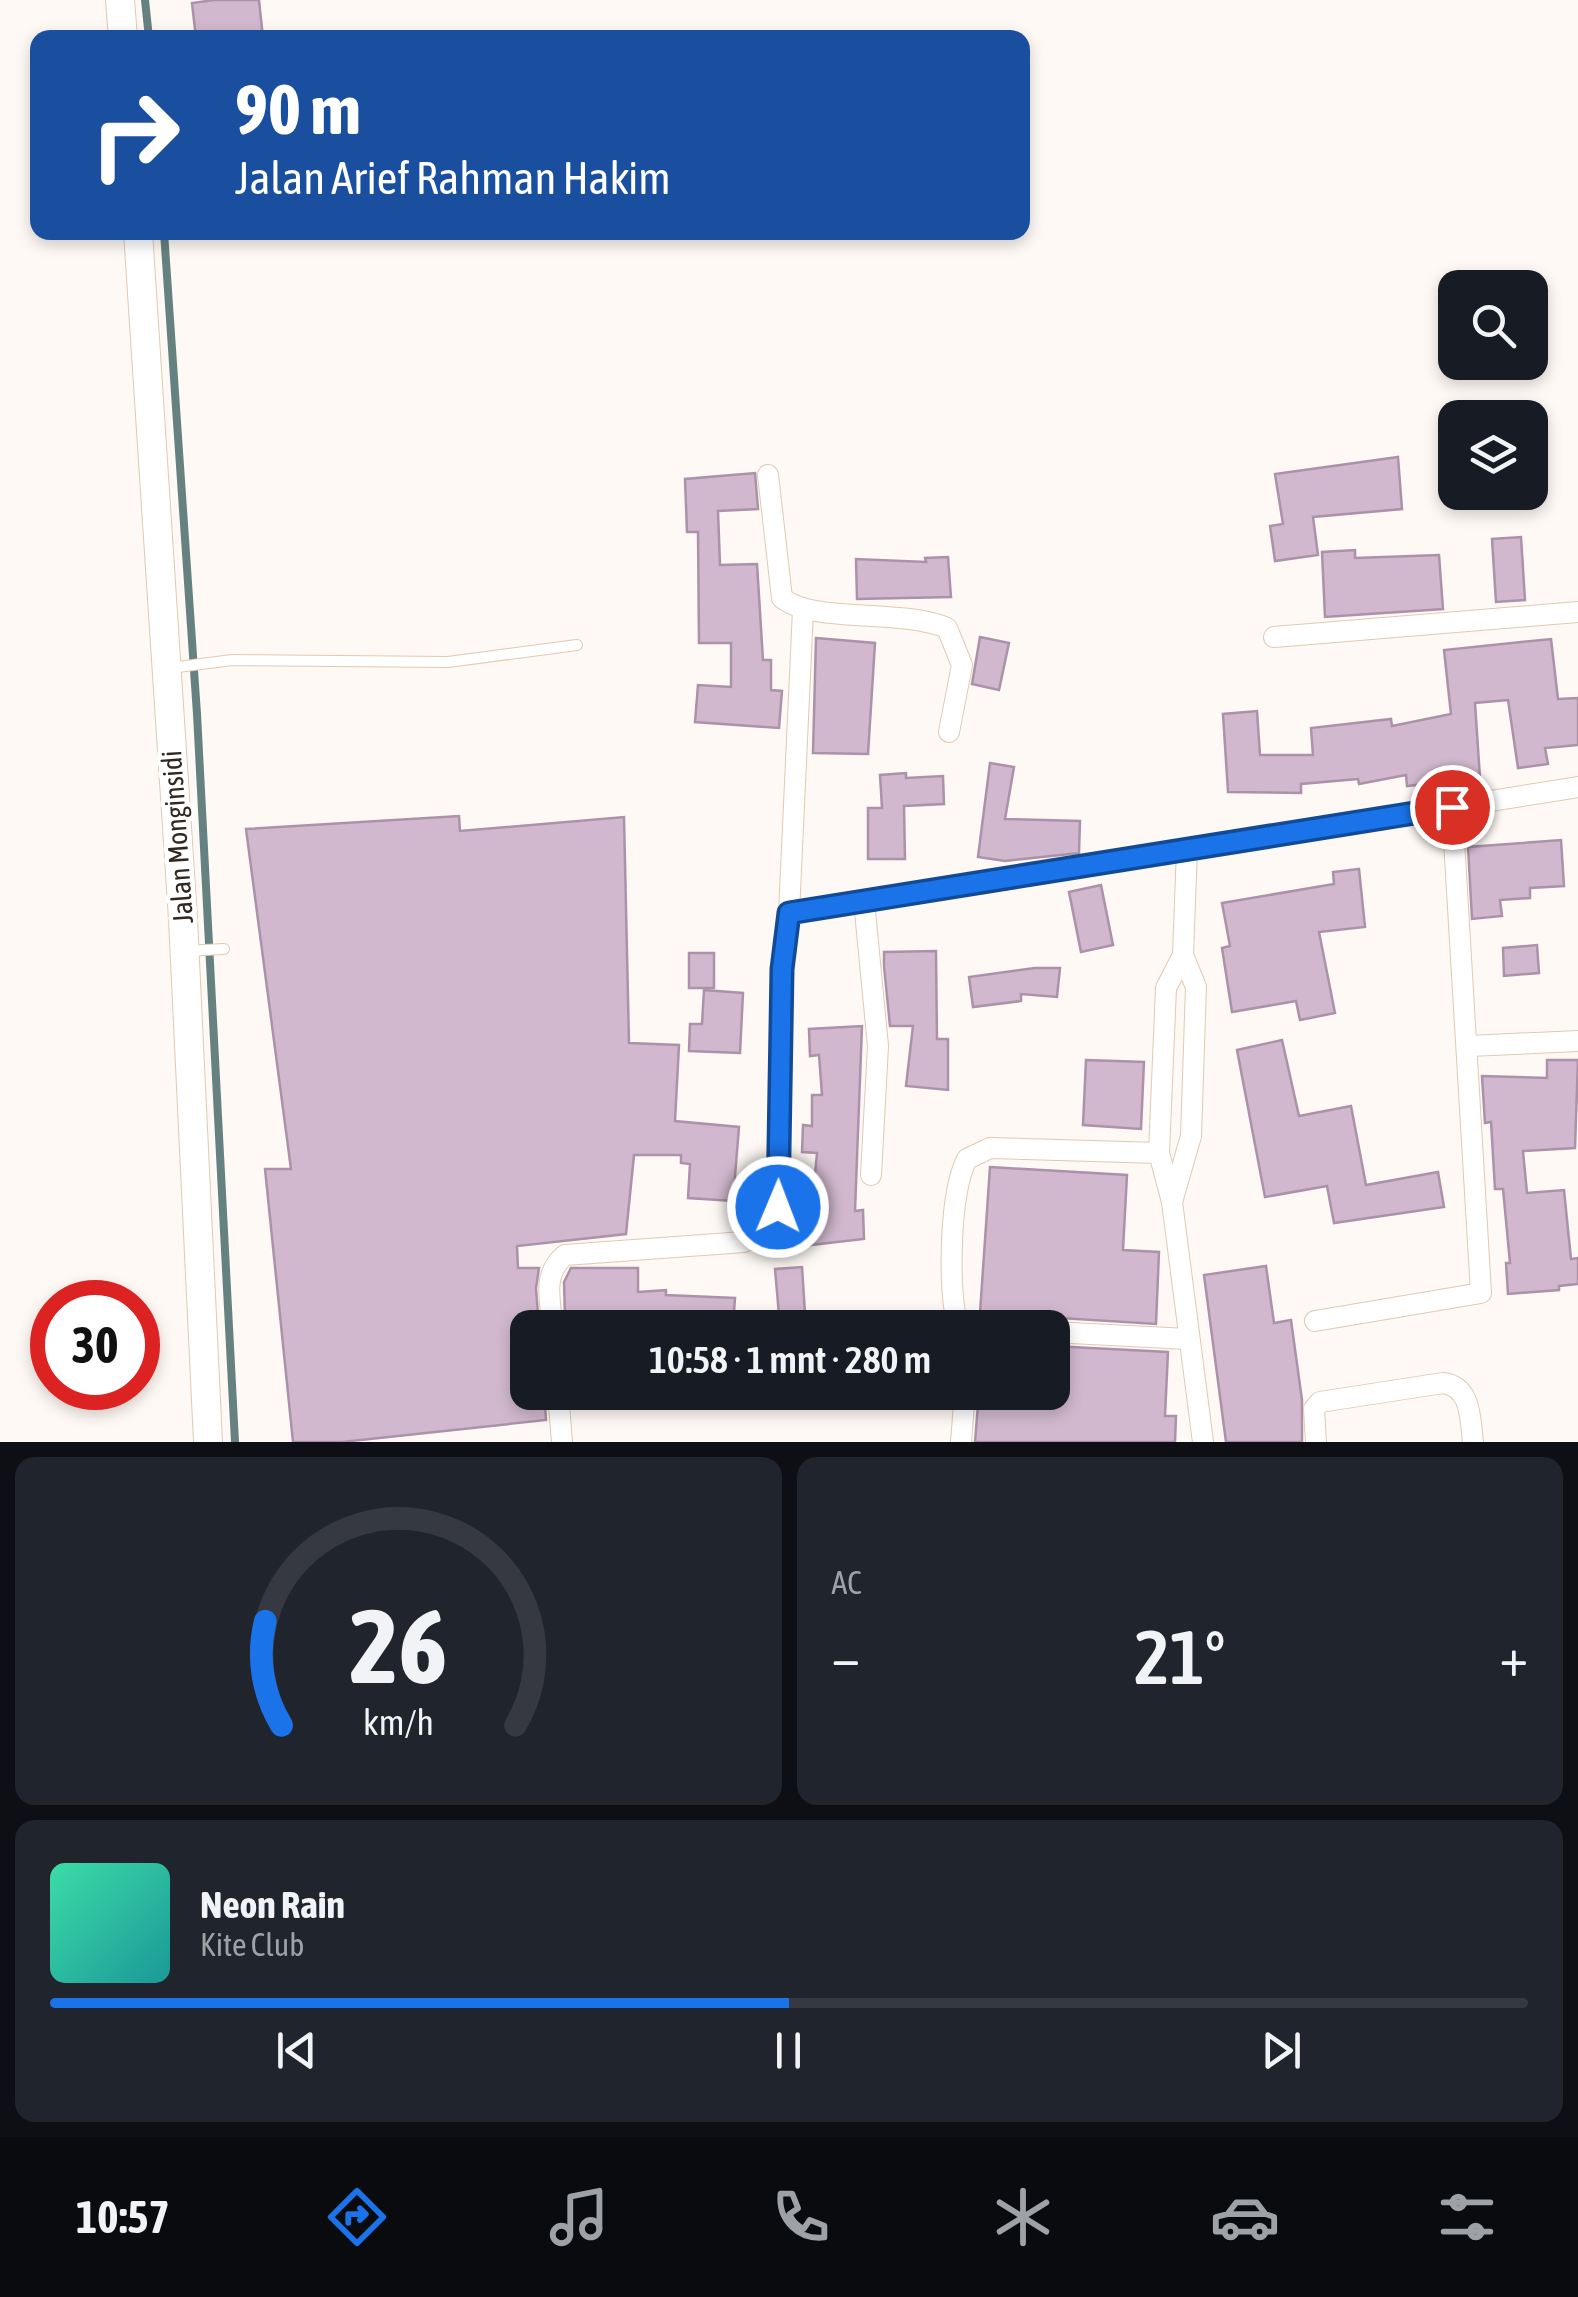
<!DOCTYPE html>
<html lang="id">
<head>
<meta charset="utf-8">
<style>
	body { margin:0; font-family:"Asap Condensed",sans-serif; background:#20242c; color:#f1f3f6; height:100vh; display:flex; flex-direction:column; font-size:38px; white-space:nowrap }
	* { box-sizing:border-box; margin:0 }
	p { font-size:32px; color:#9ea1a6 }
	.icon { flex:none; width:55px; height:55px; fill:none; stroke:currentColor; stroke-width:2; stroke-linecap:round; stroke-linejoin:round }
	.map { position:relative; height:1442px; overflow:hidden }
	.panel { display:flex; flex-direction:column; gap:15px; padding:15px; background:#0d0f14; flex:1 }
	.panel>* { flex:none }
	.banner { position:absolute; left:30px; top:30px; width:1000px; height:210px; border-radius:20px; box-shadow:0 5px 15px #0003; background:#1a4fa0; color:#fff; overflow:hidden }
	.tools { position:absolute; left:1438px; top:270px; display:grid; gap:20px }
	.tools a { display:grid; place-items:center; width:110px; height:110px; border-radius:20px; background:#171b24; box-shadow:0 5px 15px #0003; font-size:50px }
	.speed { position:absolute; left:30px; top:1280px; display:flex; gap:20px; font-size:50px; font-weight:700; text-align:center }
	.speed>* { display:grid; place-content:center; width:130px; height:130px; border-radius:50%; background:#171b24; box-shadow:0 5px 15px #0003; line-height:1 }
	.speed .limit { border:15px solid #d22; background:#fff; color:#111 }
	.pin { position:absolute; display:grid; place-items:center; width:85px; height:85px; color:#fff; margin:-42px; border:5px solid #fff; border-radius:50%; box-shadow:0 2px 10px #0007 }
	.me { position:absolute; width:110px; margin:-55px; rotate:1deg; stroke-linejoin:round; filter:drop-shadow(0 0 8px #0008) }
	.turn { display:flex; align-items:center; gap:35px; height:210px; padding:0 40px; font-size:45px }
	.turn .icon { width:130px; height:130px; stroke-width:2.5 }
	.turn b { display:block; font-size:70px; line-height:85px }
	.big { font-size:75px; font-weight:600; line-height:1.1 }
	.panel .widget { flex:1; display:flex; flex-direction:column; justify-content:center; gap:15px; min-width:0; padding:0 35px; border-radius:20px; background:#20242c }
	.panel .dial { align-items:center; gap:0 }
	.dial svg { height:260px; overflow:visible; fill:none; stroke:#363941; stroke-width:7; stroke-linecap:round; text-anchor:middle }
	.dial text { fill:#f1f3f6; stroke:none }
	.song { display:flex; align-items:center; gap:30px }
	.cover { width:120px; height:120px; border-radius:15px; background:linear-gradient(135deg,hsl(160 70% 55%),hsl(180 70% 35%)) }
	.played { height:10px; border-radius:5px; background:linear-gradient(90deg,#1a73e8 50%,#363941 50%) }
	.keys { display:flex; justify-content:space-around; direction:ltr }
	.heat { display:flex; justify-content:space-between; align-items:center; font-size:55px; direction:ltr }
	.panel .tiles { flex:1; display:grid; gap:15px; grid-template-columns:1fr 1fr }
	.widget:last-child { grid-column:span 2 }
	.trip { position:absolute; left:510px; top:1310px; width:560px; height:100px; border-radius:20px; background:#171b24; box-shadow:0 5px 15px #0003; font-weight:600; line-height:100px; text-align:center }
	.tabs { display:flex; height:160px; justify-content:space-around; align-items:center; background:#090b0e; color:#9ea1a6 }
	.tabs .icon { width:70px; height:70px }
	.tabs .current { color:#1a73e8 }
	.tabs b { font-size:45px; color:#f1f3f6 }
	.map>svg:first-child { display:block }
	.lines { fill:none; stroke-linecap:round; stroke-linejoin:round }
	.stream { stroke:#668280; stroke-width:8 }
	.building { fill:#d1b8ce; stroke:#ab92a8; stroke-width:2.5 }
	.lane-casing { stroke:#e1c9b2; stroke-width:12 }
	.street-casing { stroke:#e1c9b2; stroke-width:22 }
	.secondary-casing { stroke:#e1c9b2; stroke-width:30 }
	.lane { stroke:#fff; stroke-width:10 }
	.street { stroke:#fff; stroke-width:20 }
	.secondary { stroke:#fff; stroke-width:28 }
	.route-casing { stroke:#114b97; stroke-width:25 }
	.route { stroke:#1a73e8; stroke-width:18 }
	.labels { text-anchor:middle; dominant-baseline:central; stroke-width:9; stroke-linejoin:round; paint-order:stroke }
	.street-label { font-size:28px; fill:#31281f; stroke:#fff }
</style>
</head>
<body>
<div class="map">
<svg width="1578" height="1442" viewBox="0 0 1578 1442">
	<rect width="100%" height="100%" fill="#fef9f4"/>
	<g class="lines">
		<g class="stream">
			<path d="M 145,0 L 149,38"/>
			<path d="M 164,232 L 197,714 L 235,1442"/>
		</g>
	</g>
	<g class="building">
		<path d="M 214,0 L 259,0 L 263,38 L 196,38 L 192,3 Z"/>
		<path d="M 1398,457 L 1402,509 L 1313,517 L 1318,555 L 1275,561 L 1270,526 L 1283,524 L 1275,474 Z"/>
		<path d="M 755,473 L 758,509 L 718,511 L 720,565 L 757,564 L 763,660 L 771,660 L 771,690 L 782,691 L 779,728 L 695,722 L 698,685 L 731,687 L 731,643 L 699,643 L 698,532 L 687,532 L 685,479 Z"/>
		<path d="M 1521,537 L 1525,600 L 1496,602 L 1492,539 Z"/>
		<path d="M 1355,550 L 1355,558 L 1439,555 L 1443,609 L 1325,617 L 1322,552 Z"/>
		<path d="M 948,557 L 951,597 L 857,599 L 856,559 L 926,562 L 925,558 Z"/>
		<path d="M 980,637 L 1009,643 L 999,690 L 972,684 Z"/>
		<path d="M 816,638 L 875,643 L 868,754 L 813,753 Z"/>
		<path d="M 1551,639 L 1558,699 L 1578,698 L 1578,745 L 1545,748 L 1548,764 L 1518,768 L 1508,700 L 1475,703 L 1480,778 L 1407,786 L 1406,775 L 1359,784 L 1358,779 L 1301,784 L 1301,793 L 1228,792 L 1223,714 L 1257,711 L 1260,755 L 1313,755 L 1311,728 L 1391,719 L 1392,726 L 1451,714 L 1444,650 Z"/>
		<path d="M 990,763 L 1014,767 L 1005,819 L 1080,821 L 1079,853 L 1005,861 L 978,857 Z"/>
		<path d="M 906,773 L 906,778 L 943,776 L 944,804 L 904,806 L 905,859 L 868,859 L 868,808 L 882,808 L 880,775 Z"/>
		<path d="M 459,816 L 460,831 L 624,817 L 629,1043 L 679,1045 L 675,1121 L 739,1127 L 733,1201 L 688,1198 L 690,1164 L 681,1163 L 681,1155 L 634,1155 L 626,1234 L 517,1246 L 518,1268 L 539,1268 L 536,1288 L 539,1328 L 528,1328 L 528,1392 L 544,1392 L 546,1420 L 342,1442 L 293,1442 L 265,1169 L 291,1169 L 246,829 Z"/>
		<path d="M 1561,840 L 1564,886 L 1530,888 L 1530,898 L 1500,900 L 1502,916 L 1472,919 L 1468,847 Z"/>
		<path d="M 1359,869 L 1365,927 L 1319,932 L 1335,1013 L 1300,1020 L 1296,1001 L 1232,1012 L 1222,948 L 1230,946 L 1222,903 L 1334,884 L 1333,872 Z"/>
		<path d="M 1101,885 L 1113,945 L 1081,952 L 1069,892 Z"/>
		<path d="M 1537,945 L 1539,973 L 1504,976 L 1503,948 Z"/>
		<path d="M 936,951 L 937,1039 L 948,1039 L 948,1090 L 906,1086 L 913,1026 L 890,1026 L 884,966 L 884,952 Z"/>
		<rect x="689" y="953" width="25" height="35"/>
		<path d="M 1035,968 L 1060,968 L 1057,997 L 1021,994 L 1021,1001 L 973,1007 L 969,977 Z"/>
		<path d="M 704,990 L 743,993 L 740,1053 L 689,1051 L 690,1024 L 702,1024 Z"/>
		<path d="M 862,1026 L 855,1211 L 863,1210 L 864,1239 L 793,1247 L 793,1207 L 812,1206 L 817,1153 L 802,1152 L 803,1125 L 812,1126 L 812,1095 L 822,1095 L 819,1055 L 810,1056 L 809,1029 Z"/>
		<path d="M 1282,1040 L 1299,1116 L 1351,1106 L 1366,1185 L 1438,1172 L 1444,1207 L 1334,1223 L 1327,1186 L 1265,1197 L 1237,1050 Z"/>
		<path d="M 1086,1060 L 1144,1062 L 1141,1129 L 1083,1125 Z"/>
		<path d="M 1547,1060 L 1578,1060 L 1575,1148 L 1523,1151 L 1527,1193 L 1564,1190 L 1571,1259 L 1578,1258 L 1578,1284 L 1559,1286 L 1559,1290 L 1508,1294 L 1506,1263 L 1510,1263 L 1503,1189 L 1495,1189 L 1491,1122 L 1485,1123 L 1482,1076 L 1547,1078 Z"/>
		<path d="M 990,1167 L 1127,1175 L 1123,1250 L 1159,1252 L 1156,1324 L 980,1313 Z"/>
		<path d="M 1266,1266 L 1274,1323 L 1291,1320 L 1302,1400 L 1302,1442 L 1226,1442 L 1204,1275 Z"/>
		<path d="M 802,1267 L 805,1313 L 779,1315 L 775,1269 Z"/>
		<path d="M 571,1268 L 638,1268 L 638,1292 L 666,1290 L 666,1295 L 735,1298 L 733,1325 L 668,1322 L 669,1328 L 615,1328 L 615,1319 L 565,1316 L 564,1282 Z"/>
		<path d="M 1052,1346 L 1168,1352 L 1165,1416 L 1176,1416 L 1175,1442 L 975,1442 L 979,1392 L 1052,1392 Z"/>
	</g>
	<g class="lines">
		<defs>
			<g id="lane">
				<path d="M 170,668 L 232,660 L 448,662 L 577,645"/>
				<path d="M 185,951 L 224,949"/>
			</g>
			<g id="street">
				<path d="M 768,475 L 782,598 C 814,624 900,608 947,628 L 962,665 L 949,732"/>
				<path d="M 1274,637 L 1578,612"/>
				<path d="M 864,901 L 878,1046 L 871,1175"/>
				<path d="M 789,913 L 803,610"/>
				<path d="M 1183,955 L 1166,988 L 1159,1153 L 1172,1202 L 1203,1442"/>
				<path d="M 1469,1046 L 1578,1041"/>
				<path d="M 1172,1202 L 1191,1136 L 1196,987 L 1183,955 L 1187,849"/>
				<path d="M 1315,1321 L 1481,1293 L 1452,807"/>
				<path d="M 553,1328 C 550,1300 542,1274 565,1255 L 744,1242 L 770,1230 L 778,1207 L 782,969 L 789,913 L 1578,787"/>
				<path d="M 958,1328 C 948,1289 949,1194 967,1159 L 990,1148 L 1159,1153"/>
				<path d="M 1052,1332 L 1188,1339"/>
				<path d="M 558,1392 L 562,1442"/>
				<path d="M 961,1442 L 965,1392"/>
				<path d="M 1316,1442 L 1314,1409 L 1320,1402 L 1443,1383 C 1472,1387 1470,1419 1473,1442"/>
			</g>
			<g id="secondary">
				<path d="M 120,0 L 123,38"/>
				<path d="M 138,232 L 183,919 L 208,1442"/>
			</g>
		</defs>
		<use href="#lane" class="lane-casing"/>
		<use href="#street" class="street-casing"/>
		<use href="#secondary" class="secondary-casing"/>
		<use href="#lane" class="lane"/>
		<use href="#street" class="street"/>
		<use href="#secondary" class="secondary"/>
	</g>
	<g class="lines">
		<defs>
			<path id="route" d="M 778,1207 L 782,969 L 789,913 L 1452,807"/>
		</defs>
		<use href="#route" class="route-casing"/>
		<use href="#route" class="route"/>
	</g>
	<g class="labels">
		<g class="street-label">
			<text transform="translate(177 837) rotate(-94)">Jalan Monginsidi</text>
		</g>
	</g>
</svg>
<div class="tools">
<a><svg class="icon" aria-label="search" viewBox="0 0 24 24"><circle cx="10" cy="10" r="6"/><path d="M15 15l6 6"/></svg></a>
<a><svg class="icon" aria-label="layers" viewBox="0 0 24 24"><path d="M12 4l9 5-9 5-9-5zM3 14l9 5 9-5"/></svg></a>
</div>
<div class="speed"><div class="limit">30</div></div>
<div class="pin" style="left:1452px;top:807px;background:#d93025"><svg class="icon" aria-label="arrive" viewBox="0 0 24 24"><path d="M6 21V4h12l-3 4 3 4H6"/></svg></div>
<svg class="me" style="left:778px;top:1207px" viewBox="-20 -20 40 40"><circle r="17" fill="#1a73e8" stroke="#fff" stroke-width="3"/><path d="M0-11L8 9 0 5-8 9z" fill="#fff"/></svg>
<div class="trip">10:58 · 1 mnt · 280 m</div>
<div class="banner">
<div class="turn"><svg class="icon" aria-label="right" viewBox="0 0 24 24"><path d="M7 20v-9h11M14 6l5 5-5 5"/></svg><div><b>90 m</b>Jalan Arief Rahman Hakim</div></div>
</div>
</div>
<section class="panel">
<div class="tiles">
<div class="widget dial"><svg viewBox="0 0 100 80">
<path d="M14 69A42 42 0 1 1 86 69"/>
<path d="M14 69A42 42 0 0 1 9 37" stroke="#1a73e8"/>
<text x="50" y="56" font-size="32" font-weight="700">26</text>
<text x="50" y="72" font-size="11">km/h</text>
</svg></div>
<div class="widget"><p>AC</p>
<div class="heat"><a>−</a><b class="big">21°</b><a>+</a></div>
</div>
<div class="widget">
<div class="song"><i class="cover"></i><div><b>Neon Rain</b><p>Kite Club</p></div></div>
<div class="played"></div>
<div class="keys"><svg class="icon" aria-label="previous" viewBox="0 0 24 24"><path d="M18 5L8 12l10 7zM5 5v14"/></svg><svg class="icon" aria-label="pause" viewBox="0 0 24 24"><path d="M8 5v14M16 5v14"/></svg><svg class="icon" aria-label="next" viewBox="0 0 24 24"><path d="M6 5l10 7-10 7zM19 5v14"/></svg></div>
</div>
</div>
</section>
<nav class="tabs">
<b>10:57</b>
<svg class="icon current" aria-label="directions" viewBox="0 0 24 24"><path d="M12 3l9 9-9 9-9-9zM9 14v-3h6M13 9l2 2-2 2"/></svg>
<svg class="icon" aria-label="music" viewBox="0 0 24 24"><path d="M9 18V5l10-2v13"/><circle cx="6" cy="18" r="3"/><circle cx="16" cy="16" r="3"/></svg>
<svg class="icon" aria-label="phone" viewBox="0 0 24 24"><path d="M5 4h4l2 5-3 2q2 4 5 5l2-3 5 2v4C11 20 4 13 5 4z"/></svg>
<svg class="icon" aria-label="climate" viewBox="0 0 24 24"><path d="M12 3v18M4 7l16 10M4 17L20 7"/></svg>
<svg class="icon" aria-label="car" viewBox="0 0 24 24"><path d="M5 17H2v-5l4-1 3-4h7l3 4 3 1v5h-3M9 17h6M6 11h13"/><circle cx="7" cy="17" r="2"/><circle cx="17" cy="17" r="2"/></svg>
<svg class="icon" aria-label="filters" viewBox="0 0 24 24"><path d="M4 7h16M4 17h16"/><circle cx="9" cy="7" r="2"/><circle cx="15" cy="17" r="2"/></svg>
</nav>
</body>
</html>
